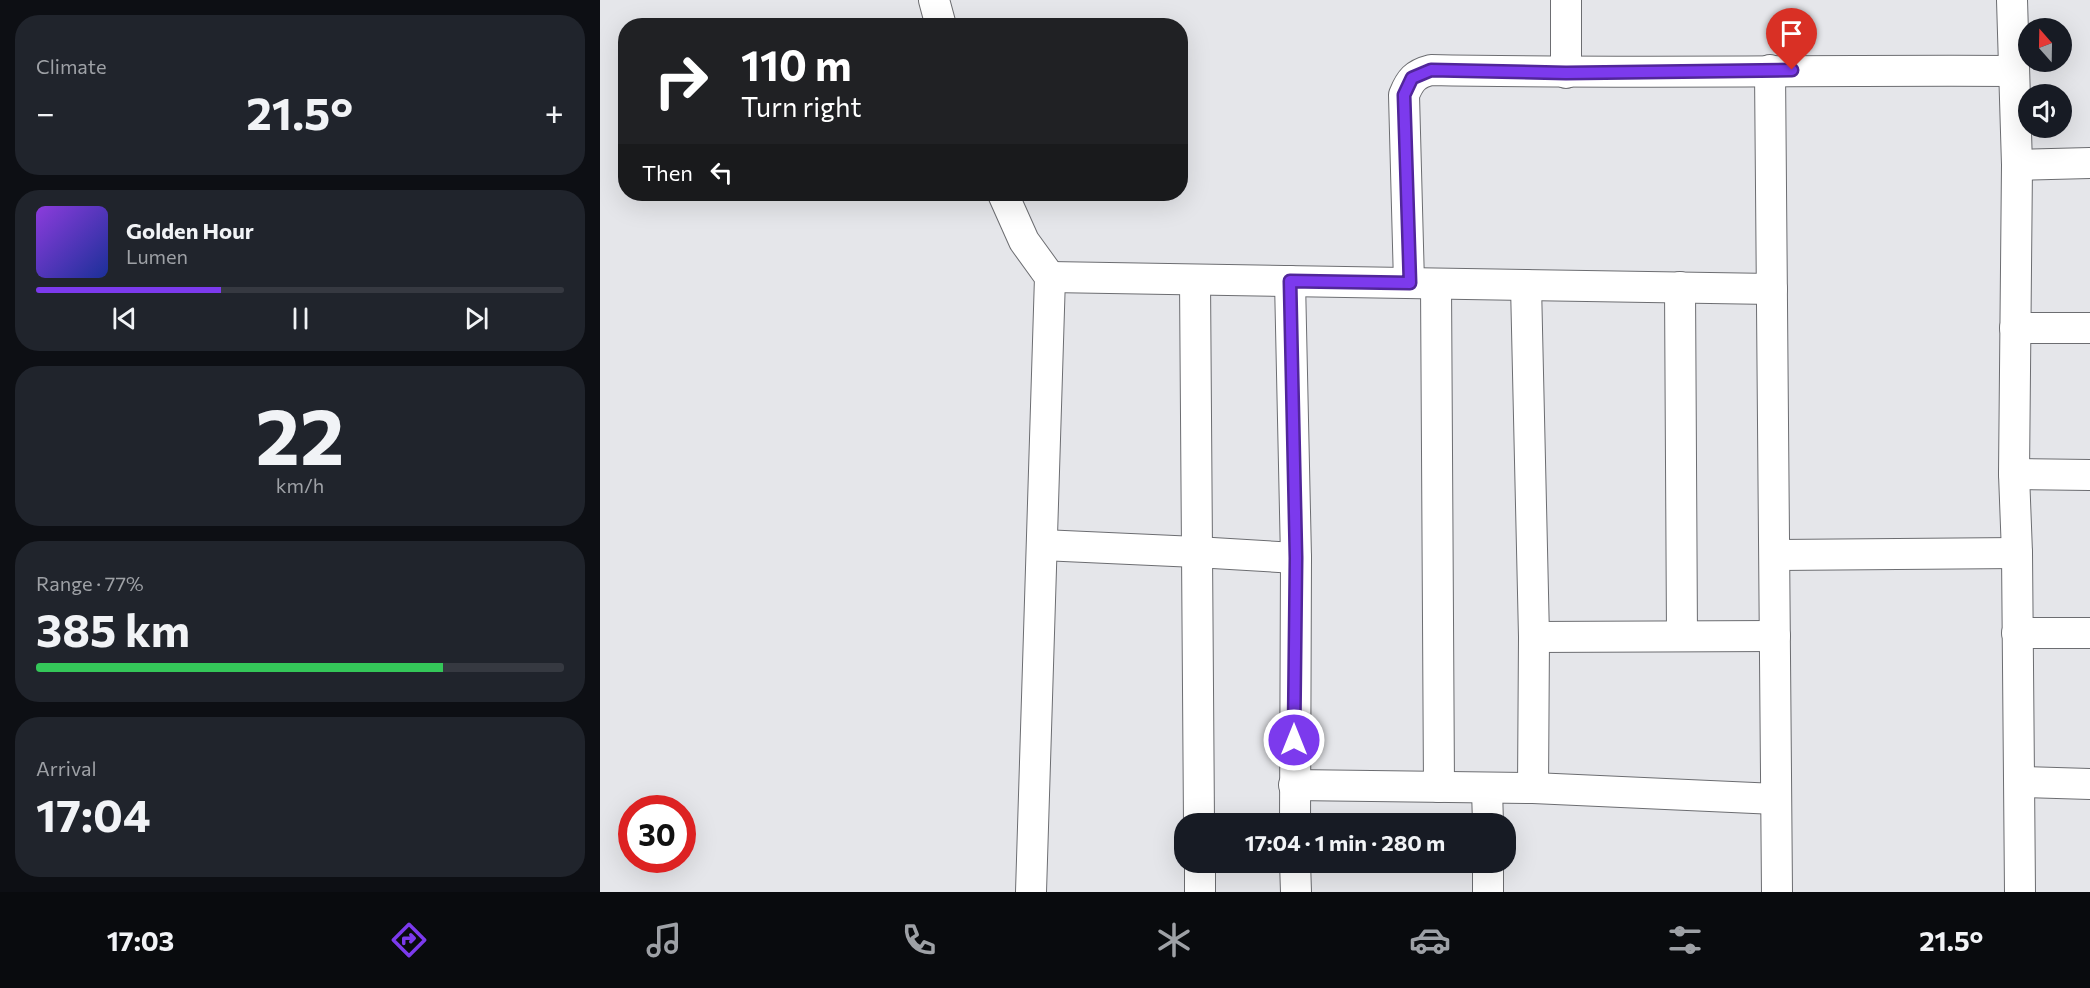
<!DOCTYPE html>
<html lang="en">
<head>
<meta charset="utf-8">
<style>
	body { margin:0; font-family:Commissioner,sans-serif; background:#20242c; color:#f1f3f6; height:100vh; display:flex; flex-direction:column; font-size:22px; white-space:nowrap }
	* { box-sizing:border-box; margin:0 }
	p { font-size:20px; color:#9ea1a6 }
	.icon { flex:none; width:33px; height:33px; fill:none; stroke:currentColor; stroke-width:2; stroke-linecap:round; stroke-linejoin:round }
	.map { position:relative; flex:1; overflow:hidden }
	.side { display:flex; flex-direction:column; gap:15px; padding:15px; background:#0d0f14; width:600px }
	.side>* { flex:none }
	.guide { position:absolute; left:18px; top:18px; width:570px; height:183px; border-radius:24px; box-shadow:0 6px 24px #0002; background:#202124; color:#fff; overflow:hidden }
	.needle { width:39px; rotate:340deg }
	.buttons { position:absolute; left:1418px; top:18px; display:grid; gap:12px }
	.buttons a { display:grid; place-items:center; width:54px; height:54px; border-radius:50%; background:#171b24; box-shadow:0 6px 24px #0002; font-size:30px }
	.speed { position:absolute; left:18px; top:795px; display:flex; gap:12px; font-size:30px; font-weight:700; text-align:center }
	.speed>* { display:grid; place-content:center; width:78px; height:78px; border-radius:50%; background:#171b24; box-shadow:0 6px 24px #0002; line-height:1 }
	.speed .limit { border:9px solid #d22; background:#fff; color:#111 }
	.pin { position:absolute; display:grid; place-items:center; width:51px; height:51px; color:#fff; margin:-62px -26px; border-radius:50% 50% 50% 0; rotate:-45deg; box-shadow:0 0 6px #0007 }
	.pin .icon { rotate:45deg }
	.me { position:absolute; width:66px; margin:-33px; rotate:0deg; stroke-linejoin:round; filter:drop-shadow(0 0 4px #0008) }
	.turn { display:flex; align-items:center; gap:21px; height:126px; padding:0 24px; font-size:27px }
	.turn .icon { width:78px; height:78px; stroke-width:2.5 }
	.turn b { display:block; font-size:42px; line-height:51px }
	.then { display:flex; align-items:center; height:57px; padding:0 24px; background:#0003; gap:12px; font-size:22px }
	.big { font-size:45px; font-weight:700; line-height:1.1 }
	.side .card { flex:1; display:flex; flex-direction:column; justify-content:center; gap:9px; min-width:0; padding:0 21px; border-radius:24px; background:#20242c }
	.side .dial { align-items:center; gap:0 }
	.dial b { font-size:78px; line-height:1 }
	.song { display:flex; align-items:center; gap:18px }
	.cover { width:72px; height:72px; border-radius:9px; background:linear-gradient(135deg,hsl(270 70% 55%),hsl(230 70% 35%)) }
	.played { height:6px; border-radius:3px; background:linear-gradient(90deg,#7c3aed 35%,#363941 35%) }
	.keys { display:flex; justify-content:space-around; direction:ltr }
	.heat { display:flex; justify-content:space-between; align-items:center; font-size:33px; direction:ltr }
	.charge { height:9px; border-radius:4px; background:linear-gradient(90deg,#34c759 77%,#363941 0) }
	.trip { position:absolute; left:574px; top:813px; width:342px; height:60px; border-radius:24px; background:#171b24; box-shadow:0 6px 24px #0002; font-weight:700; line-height:60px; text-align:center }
	.dock { display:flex; height:96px; justify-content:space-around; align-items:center; background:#090b0e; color:#9ea1a6 }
	.dock .icon { width:42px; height:42px }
	.dock .current { color:#7c3aed }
	.dock b { font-size:27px; color:#f1f3f6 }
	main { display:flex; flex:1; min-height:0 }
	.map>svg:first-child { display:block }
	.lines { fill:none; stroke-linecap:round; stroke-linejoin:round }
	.street-casing { stroke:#6c6d71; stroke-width:32 }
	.street { stroke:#fff; stroke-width:30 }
	.route-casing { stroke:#51269a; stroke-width:15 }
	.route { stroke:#7c3aed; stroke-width:10 }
</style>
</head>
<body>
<main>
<section class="side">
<div class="card"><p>Climate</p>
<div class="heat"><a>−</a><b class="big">21.5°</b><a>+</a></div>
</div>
<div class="card">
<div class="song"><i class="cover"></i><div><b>Golden Hour</b><p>Lumen</p></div></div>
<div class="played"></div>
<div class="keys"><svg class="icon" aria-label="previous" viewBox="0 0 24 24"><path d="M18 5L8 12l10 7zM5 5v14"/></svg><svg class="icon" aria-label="pause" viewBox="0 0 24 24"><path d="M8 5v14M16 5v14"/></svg><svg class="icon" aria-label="next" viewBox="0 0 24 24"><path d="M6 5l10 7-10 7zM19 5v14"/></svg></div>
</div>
<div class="card dial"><b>22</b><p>km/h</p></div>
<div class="card"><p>Range · 77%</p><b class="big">385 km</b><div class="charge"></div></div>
<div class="card"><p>Arrival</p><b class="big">17:04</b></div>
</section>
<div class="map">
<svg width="1490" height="892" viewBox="0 0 1490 892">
	<rect width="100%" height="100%" fill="#e5e6ea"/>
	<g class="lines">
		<defs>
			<g id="street">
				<path d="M 334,0 L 341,26"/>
				<path d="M 966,0 L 966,73"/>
				<path d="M 1412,0 L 1417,165 L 1414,474 L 1417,553 L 1420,892"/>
				<path d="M 1170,70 L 1177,892"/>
				<path d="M 1417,165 L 1490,163"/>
				<path d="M 403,194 L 424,241 L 450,277 L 431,892"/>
				<path d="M 450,277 L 1172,289"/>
				<path d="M 595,280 L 599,824"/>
				<path d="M 690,281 L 696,558 L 695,824"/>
				<path d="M 809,283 L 804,95 C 810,80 815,74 831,70 C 1025,74 1219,70 1413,71"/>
				<path d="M 836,284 L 839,787"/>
				<path d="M 926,285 L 934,637 L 933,788"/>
				<path d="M 1080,287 L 1082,636"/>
				<path d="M 1415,328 L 1490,328"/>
				<path d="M 1414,474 L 1490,475"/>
				<path d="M 442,545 L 596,552 L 696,558"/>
				<path d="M 1175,555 L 1417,553"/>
				<path d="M 1417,633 L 1490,633"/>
				<path d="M 934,637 L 1175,636"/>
				<path d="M 1420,782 L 1490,784"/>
				<path d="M 694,785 L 933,788 L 1176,799"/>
				<path d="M 887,789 L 888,824"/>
				<path d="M 600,862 L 600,892"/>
				<path d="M 695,862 L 696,892"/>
				<path d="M 888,862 L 888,892"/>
			</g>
		</defs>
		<use href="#street" class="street-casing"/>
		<use href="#street" class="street"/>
	</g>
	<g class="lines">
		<defs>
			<path id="route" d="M 694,740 L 696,558 L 690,281 L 810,283 L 804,95 L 812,78 L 831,70 L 966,73 L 1192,70"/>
		</defs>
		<use href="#route" class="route-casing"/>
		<use href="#route" class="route"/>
	</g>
</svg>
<div class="buttons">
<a><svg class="needle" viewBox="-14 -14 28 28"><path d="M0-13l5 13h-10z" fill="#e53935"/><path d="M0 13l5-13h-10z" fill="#9ea1a6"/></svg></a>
<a><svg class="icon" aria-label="sound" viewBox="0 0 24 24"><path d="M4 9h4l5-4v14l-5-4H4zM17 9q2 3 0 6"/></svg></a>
</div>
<div class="speed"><div class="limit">30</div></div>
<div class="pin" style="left:1192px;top:70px;background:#d93025"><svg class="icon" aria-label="arrive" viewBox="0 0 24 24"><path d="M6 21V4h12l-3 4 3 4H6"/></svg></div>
<svg class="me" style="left:694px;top:740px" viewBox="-20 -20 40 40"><circle r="17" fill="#7c3aed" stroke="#fff" stroke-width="3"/><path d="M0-11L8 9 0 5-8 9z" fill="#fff"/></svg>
<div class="trip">17:04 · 1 min · 280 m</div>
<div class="guide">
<div class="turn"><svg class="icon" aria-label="right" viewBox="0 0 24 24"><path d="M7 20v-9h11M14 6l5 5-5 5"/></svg><div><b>110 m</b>Turn right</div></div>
<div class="then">Then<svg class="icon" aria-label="left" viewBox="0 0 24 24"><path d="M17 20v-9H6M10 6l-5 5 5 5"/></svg></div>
</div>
</div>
</main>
<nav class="dock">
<b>17:03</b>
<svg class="icon current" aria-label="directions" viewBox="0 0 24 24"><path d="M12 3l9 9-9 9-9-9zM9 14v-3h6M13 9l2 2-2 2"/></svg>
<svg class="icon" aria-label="music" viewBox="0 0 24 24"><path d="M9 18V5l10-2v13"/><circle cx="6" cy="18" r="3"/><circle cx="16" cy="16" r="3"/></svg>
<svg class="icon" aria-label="phone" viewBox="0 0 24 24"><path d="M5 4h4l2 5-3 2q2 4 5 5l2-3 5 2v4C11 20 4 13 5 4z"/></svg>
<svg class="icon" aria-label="climate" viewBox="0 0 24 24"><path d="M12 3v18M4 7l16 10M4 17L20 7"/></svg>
<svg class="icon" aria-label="car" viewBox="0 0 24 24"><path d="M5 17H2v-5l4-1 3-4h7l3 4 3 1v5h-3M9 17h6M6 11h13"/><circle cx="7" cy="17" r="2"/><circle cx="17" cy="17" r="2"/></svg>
<svg class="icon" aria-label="filters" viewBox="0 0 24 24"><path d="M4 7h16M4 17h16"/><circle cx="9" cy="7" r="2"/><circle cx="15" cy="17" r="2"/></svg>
<b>21.5°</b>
</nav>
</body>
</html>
